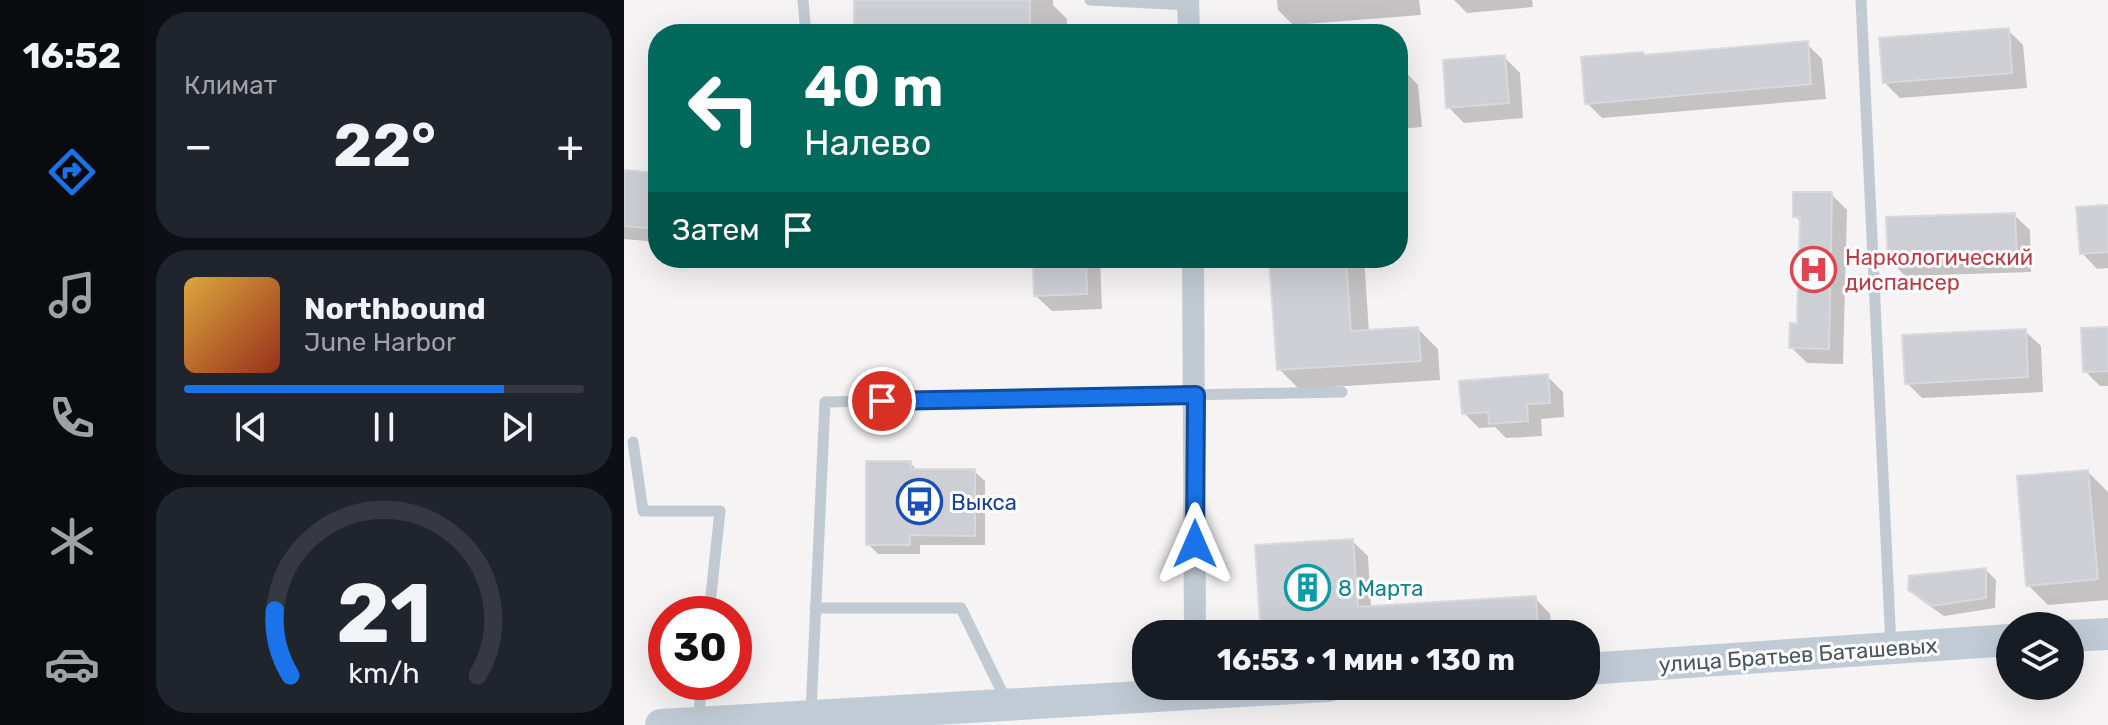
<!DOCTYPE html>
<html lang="ru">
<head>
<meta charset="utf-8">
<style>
	body { margin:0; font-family:Rubik,sans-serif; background:#20242c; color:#f1f3f6; height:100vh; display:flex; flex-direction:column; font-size:30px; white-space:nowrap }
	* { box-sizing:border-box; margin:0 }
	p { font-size:26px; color:#9ea1a6 }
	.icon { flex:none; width:44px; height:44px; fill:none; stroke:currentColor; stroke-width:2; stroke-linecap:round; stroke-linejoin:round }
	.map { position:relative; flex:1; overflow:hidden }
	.details { display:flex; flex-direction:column; gap:12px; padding:12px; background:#0d0f14; width:480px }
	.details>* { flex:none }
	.hud { position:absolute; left:24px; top:24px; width:760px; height:244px; border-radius:32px; box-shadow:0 8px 32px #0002; background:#00695c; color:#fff; overflow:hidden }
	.fabs { position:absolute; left:1372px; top:612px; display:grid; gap:16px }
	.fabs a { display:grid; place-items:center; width:88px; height:88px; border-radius:50%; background:#171b24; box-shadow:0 8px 32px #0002; font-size:40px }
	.speed { position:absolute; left:24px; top:596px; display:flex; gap:16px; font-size:40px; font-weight:700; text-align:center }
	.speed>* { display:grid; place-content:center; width:104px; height:104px; border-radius:50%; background:#171b24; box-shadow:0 8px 32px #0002; line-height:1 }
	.speed .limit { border:12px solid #d22; background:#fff; color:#111 }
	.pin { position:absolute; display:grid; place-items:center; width:68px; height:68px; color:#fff; margin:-34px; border:4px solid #fff; border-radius:50%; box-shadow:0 2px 8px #0007 }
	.me { position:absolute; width:88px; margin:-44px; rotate:0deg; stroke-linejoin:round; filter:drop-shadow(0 0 6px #0008) }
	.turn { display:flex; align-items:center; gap:28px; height:168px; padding:0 24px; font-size:36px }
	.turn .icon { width:104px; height:104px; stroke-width:2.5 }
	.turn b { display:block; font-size:56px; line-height:68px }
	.then { display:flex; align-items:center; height:76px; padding:0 24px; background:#0003; gap:16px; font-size:30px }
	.big { font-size:60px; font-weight:700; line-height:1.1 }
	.details .card { flex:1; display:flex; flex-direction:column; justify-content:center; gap:12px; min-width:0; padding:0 28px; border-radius:32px; background:#20242c }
	.details .dial { align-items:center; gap:0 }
	.dial svg { height:208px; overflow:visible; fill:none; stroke:#363941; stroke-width:7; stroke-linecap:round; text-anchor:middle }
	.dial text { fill:#f1f3f6; stroke:none }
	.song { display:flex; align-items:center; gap:24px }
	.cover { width:96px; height:96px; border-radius:12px; background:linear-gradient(135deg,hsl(40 70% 55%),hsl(10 70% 35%)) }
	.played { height:8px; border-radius:4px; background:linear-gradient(90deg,#1a73e8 80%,#363941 80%) }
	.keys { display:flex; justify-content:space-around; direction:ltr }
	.heat { display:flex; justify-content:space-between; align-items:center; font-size:44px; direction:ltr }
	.trip { position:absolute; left:508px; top:620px; width:468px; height:80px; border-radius:32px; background:#171b24; box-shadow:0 8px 32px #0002; font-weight:700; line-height:80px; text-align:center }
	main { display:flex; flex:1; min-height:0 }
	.tabs { display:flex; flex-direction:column; width:144px; justify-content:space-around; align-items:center; background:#090b0e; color:#9ea1a6 }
	.tabs .icon { width:56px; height:56px }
	.tabs .current { color:#1a73e8 }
	.tabs b { font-size:36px; color:#f1f3f6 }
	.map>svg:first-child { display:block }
	.shadow { fill:#0003 }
	.building { fill:#cdcfd5; stroke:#d7d9de; stroke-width:2 }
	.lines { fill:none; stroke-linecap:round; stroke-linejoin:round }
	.lane { stroke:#c1cad2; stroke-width:11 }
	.street { stroke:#c1cad2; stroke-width:22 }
	.secondary { stroke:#c1cbd6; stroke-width:32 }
	.route-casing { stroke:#114b97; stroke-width:20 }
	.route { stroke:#1a73e8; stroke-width:14 }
	.labels { text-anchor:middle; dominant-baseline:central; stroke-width:6; stroke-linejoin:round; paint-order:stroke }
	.health-label { font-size:22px; fill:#be3a42; stroke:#fff; text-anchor:start }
	.transit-label { font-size:22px; fill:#164399; stroke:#fff; text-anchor:start }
	.culture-label { font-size:22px; fill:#0d838f; stroke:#fff; text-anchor:start }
	.street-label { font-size:22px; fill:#4a5661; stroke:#fff }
</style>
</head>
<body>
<main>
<nav class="tabs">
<b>16:52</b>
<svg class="icon current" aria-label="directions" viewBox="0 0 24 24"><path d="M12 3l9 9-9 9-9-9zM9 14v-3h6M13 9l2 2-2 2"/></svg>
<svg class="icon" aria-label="music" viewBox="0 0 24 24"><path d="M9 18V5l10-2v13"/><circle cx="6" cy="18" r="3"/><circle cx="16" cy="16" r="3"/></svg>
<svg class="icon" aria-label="phone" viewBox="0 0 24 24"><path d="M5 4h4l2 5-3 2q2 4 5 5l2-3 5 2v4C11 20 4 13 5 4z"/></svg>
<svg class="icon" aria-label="climate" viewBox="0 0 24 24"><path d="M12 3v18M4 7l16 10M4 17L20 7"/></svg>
<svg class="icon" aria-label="car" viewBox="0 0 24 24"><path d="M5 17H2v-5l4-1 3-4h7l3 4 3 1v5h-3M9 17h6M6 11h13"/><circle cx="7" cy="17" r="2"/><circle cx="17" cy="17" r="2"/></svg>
</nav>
<section class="details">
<div class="card"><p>Климат</p>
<div class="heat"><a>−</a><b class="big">22°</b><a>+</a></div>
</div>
<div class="card">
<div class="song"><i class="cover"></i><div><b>Northbound</b><p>June Harbor</p></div></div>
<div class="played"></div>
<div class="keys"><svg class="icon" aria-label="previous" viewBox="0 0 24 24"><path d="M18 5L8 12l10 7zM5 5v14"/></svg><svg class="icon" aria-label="pause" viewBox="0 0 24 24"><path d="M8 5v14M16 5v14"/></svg><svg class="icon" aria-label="next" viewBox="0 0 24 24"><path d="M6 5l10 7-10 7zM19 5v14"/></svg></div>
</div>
<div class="card dial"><svg viewBox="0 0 100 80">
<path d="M14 69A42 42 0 1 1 86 69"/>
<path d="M14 69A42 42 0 0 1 8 44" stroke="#1a73e8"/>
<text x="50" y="56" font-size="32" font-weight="700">21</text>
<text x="50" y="72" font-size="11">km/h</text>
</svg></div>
</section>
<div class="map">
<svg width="1484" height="725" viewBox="0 0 1484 725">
	<rect width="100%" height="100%" fill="#f5f3f3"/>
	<g class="shadow">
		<path d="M 232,0 L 429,0 L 429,5 L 443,19 L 443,34 L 232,34 Z"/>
		<path d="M 653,0 L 795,0 L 797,15 L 669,25 L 654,10 Z"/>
		<path d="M 830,0 L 908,0 L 909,7 L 843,13 Z"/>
		<path d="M 1384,30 L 1399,45 L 1403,88 L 1276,98 L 1261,83 Z"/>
		<path d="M 1183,44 L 1198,59 L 1202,99 L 978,118 L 963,103 L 1021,57 Z"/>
		<path d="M 880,57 L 896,73 L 899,118 L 840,123 L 824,107 Z"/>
		<path d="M 779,69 L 794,85 L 798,127 L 774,129 L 774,70 Z"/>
		<path d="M 0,172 L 34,175 L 34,242 L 0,239 Z"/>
		<path d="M 1207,194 L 1223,210 L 1219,364 L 1183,363 L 1167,347 L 1175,326 L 1178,223 L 1171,216 Z"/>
		<path d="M 1484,207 L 1484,268 L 1473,269 L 1458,253 Z"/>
		<path d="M 1390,215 L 1406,230 L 1407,272 L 1281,276 L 1266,260 Z"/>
		<path d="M 411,258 L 476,258 L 478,309 L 428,311 L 412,296 Z"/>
		<path d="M 647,258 L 740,258 L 745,332 L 794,329 L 814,349 L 816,380 L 675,389 L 655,369 Z"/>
		<path d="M 1484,329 L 1484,386 L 1476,386 L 1461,371 Z"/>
		<path d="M 1401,331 L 1417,346 L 1419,392 L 1298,398 L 1283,383 Z"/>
		<path d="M 923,376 L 939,392 L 940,417 L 917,419 L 918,436 L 882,438 L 871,427 L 855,428 L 840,413 Z"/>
		<path d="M 286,463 L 294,471 L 350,471 L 361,481 L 361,545 L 296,545 L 296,554 L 254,554 L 244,544 Z"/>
		<path d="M 1464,472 L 1484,492 L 1484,600 L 1424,605 L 1404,585 Z"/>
		<path d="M 728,541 L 744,556 L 747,608 L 911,598 L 926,614 L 928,634 L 639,634 Z"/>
		<path d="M 1362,570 L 1372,580 L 1371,608 L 1320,616 L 1297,600 L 1286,589 Z"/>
	</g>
	<g class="building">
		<rect x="230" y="0" width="176" height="34"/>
		<path d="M 1385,28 L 1388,73 L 1259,83 L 1255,38 Z"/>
		<path d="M 1184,41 L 1187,84 L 961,104 L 957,57 L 1019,52 L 1020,55 Z"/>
		<path d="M 881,55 L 885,103 L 822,108 L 819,60 Z"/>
		<path d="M 0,170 L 34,173 L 34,229 L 0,226 Z"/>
		<path d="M 1169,192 L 1208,192 L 1205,349 L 1165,348 L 1166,323 L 1173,324 L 1176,217 L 1169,217 Z"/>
		<path d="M 1484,205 L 1484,252 L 1456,254 L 1452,207 Z"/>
		<path d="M 1391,213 L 1393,257 L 1264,261 L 1262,217 Z"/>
		<path d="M 409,258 L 462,258 L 463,294 L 410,296 Z"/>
		<path d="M 645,258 L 722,258 L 727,331 L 794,327 L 797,361 L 653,370 Z"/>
		<path d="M 1484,327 L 1484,371 L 1459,372 L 1457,328 Z"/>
		<path d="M 1402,329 L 1404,377 L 1281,384 L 1278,335 Z"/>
		<path d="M 924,374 L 926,403 L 903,404 L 904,421 L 865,424 L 864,412 L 838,414 L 835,381 Z"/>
		<path d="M 242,461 L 287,461 L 287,469 L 351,469 L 351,536 L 286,535 L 286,545 L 242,545 Z"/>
		<path d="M 1464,470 L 1474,579 L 1402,586 L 1393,476 Z"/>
		<path d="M 729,539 L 734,607 L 912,596 L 914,628 L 822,634 L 758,634 L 758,630 L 696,634 L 637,634 L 631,545 Z"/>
		<path d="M 1362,568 L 1362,598 L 1308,606 L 1284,590 L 1285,576 Z"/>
	</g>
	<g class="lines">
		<g class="lane">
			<path d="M 179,0 L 182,34"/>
			<path d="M 466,0 L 564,5"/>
			<path d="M 1237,0 L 1267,647"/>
			<path d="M 9,442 L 19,511 L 96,511 L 85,614"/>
			<path d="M 191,608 L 337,608 L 382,700"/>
			<path d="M 187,712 L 201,402 L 718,392"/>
			<path d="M 74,721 L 78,682"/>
		</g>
		<g class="street">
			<path d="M 564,0 L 565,34"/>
			<path d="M 569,258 L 571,634"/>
		</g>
		<g class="secondary">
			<path d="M 1446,636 L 1484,634"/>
			<path d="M 962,669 L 1386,640"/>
			<path d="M 37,725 L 704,686"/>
		</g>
	</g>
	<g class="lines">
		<defs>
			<path id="route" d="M 258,401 L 572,395 L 571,544"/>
		</defs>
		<use href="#route" class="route-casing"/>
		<use href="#route" class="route"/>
	</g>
	<defs>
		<symbol id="hospital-ring" viewBox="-11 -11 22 22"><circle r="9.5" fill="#fff" stroke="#e0444e" stroke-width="1.5"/><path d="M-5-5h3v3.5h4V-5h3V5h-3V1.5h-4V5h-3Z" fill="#e0444e"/></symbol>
		<symbol id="bus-ring" viewBox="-11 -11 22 22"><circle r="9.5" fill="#fff" stroke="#1a4fb4" stroke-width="1.5"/><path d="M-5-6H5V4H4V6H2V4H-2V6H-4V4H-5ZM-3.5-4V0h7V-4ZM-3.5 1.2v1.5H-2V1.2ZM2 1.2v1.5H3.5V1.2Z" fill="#1a4fb4"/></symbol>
		<symbol id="building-ring" viewBox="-11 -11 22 22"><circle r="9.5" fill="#fff" stroke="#0f9aa8" stroke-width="1.5"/><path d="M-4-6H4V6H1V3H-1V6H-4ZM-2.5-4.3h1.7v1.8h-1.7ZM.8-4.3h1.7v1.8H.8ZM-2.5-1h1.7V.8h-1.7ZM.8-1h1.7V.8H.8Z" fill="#0f9aa8"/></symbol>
	</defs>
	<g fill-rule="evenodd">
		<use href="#hospital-ring" x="1164" y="244" width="51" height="51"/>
		<use href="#bus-ring" x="270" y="476" width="51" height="51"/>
		<use href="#building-ring" x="658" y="562" width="51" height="51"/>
	</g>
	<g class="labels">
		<g class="health-label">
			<text x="1221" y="257">Наркологический<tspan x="1221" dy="25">диспансер</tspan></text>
		</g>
		<g class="transit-label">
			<text x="327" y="502">Выкса</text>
		</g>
		<g class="culture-label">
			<text x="714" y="588">8 Марта</text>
		</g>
		<g class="street-label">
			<text transform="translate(1174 655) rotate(-4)">улица Братьев Баташевых</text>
		</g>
	</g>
</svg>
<div class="fabs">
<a><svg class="icon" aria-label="layers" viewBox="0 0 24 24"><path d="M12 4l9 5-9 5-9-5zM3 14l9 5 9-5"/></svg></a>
</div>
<div class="speed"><div class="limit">30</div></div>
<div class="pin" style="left:258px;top:401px;background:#d93025"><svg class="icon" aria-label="arrive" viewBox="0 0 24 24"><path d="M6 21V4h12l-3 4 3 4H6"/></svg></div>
<svg class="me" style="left:571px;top:544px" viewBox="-20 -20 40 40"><path d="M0-17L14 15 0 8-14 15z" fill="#1a73e8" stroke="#fff" stroke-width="4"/></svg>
<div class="trip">16:53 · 1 мин · 130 m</div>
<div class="hud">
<div class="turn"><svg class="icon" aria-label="left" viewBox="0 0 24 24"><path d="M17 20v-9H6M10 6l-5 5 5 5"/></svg><div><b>40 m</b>Налево</div></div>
<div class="then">Затем<svg class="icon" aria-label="arrive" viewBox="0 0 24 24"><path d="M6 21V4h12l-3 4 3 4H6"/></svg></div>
</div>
</div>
</main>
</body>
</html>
